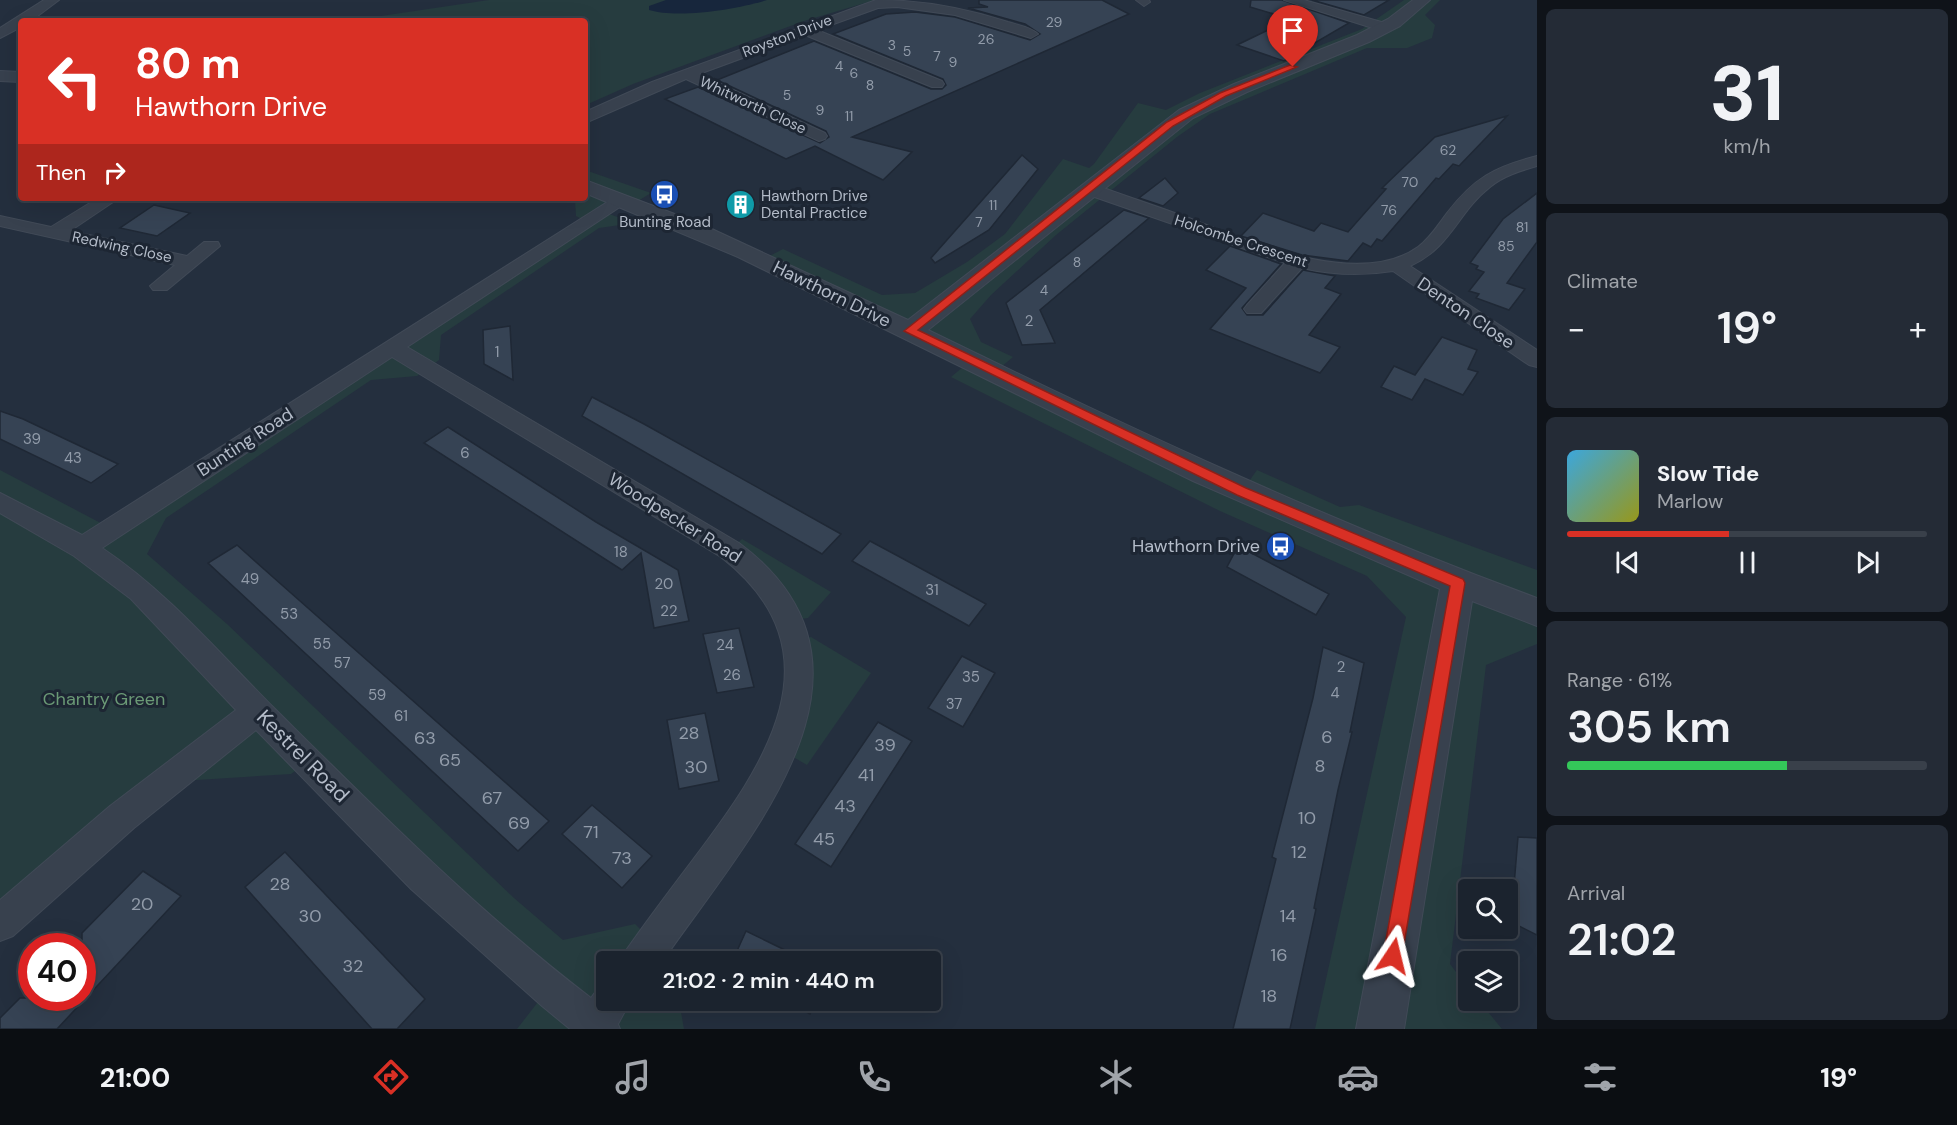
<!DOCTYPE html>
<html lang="en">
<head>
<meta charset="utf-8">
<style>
	body { margin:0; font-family:"DM Sans",sans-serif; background:#242b36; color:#f1f3f6; height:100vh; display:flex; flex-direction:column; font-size:22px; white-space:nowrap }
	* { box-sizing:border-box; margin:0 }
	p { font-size:20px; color:#a0a4aa }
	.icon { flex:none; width:33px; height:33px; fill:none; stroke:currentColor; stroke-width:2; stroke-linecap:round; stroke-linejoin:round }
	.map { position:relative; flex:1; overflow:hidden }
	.sheet { display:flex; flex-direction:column; gap:9px; padding:9px; background:#0f1319; width:420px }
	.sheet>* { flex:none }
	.top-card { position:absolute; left:18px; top:18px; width:570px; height:183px; border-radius:6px; box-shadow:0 6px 24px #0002,0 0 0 2px #39404a; background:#d93025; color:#fff; overflow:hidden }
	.tools { position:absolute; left:1458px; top:879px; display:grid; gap:12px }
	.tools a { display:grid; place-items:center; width:60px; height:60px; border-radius:6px; background:#1b232e; box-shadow:0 6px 24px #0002,0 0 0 2px #39404a; font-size:30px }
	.speed { position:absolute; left:18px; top:933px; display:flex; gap:12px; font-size:30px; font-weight:700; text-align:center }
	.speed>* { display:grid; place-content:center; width:78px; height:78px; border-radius:50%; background:#1b232e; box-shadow:0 6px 24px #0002,0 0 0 2px #39404a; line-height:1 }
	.speed .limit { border:9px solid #d22; background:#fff; color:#111 }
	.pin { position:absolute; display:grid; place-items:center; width:51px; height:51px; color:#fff; margin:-62px -26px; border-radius:50% 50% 50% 0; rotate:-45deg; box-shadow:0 0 6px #0007 }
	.pin .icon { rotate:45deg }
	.me { position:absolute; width:66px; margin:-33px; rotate:10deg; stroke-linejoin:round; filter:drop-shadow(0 0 4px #0008) }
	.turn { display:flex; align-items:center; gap:21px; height:126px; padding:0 18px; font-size:27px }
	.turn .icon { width:78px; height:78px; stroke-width:2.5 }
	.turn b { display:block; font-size:42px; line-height:51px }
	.then { display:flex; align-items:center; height:57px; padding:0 18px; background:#0003; gap:12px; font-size:22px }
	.big { font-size:45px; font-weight:600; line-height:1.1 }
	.sheet .card { flex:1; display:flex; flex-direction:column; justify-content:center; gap:9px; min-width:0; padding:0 21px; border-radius:9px; background:#242b36 }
	.sheet .dial { align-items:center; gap:0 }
	.dial b { font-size:78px; line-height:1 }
	.song { display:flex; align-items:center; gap:18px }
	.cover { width:72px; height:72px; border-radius:9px; background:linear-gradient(135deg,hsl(200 70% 55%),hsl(60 70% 35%)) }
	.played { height:6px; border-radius:3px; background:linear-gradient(90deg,#d93025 45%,#39404a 45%) }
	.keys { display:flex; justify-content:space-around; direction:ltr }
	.heat { display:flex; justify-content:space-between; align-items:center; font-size:33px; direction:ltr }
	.charge { height:9px; border-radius:4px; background:linear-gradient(90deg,#34c759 61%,#39404a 0) }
	.trip { position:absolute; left:596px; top:951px; width:345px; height:60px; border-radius:6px; background:#1b232e; box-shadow:0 6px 24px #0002,0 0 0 2px #39404a; font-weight:600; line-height:60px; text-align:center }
	.dock { display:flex; height:96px; justify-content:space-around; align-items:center; background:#0b0e12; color:#a0a4aa }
	.dock .icon { width:42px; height:42px }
	.dock .active { color:#d93025 }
	.dock b { font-size:27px; color:#f1f3f6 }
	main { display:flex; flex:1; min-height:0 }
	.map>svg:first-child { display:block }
	.green { fill:#263c3f }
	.water { fill:#17263c }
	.building { fill:#364354; stroke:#1f2835; stroke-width:1.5 }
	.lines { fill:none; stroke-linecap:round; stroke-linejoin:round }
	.minor-casing { stroke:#414a57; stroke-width:2 }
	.tertiary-casing { stroke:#414a57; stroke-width:2 }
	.minor { fill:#38414e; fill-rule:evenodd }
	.tertiary { fill:#38414e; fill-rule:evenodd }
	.route { fill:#d93025; stroke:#8d1f18; stroke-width:1.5 }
	.labels { text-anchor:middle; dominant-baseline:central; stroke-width:6; stroke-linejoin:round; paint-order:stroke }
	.far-number-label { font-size:14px; fill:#929caa }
	.far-street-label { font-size:15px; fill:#b4bcc9; stroke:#1d2633 }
	.far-poi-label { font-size:15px; fill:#b4bcc9; stroke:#1d2633; text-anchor:start }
	.number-label { font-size:15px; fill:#929caa }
	.street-label { font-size:18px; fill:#b4bcc9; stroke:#1d2633 }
	.poi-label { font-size:18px; fill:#b4bcc9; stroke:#1d2633; text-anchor:end }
	.park-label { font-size:18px; fill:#6b9a76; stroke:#1d2633 }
	.near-number-label { font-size:18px; fill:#929caa }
	.near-street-label { font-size:21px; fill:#b4bcc9; stroke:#1d2633 }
</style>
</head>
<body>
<main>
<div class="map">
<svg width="1537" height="1029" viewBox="0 0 1537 1029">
	<rect width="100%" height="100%" fill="#242f3e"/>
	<g class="green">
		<path d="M 489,0 L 875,0 L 804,21 L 633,84 L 588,104 L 585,103 L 585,21 L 369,21 L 381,16 Z"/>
		<path d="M 1404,0 L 1440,0 L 1425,15 L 1435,25 L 1432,38 L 1407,48 L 1367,48 L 1210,114 L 1177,137 L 1056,235 L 991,295 L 970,319 L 981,342 L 1013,357 L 995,372 L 1242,491 L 1257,470 L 1340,507 L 1359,505 L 1537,570 L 1537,644 L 1486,665 L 1450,964 L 1468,988 L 1468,1000 L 1479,1001 L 1502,1029 L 1315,1029 L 1406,617 L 1367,576 L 1220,511 L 951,377 L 970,361 L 762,260 L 783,249 L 882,295 L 915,293 L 967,262 L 1005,234 L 1063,159 L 1089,168 L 1094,164 L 1138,103 L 1166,110 L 1200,93 L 1362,29 Z"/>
		<path d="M 585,170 L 651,193 L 633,204 L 601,211 L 634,223 L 599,228 L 441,335 L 439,360 L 417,376 L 371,380 L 166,518 L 147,554 L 227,624 L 514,898 L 563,940 L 635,924 L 672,961 L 606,962 L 606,1000 L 679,1001 L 684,1029 L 517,1029 L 548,989 L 309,761 L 291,774 L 165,782 L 0,923 L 0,470 L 112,529 L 584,220 L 576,216 L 575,200 L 568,198 L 585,198 Z"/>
		<path d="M 742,539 L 831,592 L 808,618 L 788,621 L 730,550 Z"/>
		<path d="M 811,637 L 871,673 L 807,765 L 783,751 L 796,640 Z"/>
	</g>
	<path class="water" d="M 666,0 L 767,0 C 738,9 678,19 649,10 L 649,6 Z"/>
	<g class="building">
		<path d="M 979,0 L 1102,0 L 1129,14 L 852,137 L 912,152 L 883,180 L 815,146 L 786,159 L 665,99 L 698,87 L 820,143 L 829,137 L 826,131 L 717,80 L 814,41 L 931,89 L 942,89 L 946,85 L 943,79 L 833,34 L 886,14 L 915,12 L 955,17 L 1030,40 L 1040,34 L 1025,24 L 968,8 L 988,7 L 979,4 Z"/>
		<path d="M 1251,0 L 1282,0 L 1349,23 L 1284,61 L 1237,45 L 1291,19 L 1250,7 Z"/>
		<path d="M 1312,0 L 1389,0 L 1364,15 Z"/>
		<path d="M 1507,116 L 1459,166 L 1453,164 L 1439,179 L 1436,178 L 1382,241 L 1377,239 L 1371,247 L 1363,243 L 1348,261 L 1302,255 L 1241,236 L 1263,213 L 1314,231 L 1321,223 L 1348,232 L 1386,189 L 1382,188 L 1435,137 Z"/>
		<path d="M 1022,155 L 1038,169 L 989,230 L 935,263 L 931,258 Z"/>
		<path d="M 1165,178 L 1178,193 L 1163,206 L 1139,198 Z"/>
		<path d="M 1537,193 L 1537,242 L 1507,283 L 1525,289 L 1509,310 L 1476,298 L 1479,294 L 1469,291 L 1484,272 L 1476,269 L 1478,266 L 1470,263 L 1503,219 Z"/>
		<path d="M 154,205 L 190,213 L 157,236 L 120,228 Z"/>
		<path d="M 1124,210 L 1149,218 L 1040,310 L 1055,343 L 1022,345 L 1006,303 Z"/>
		<path d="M 1230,246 L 1281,264 L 1242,308 L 1247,315 L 1263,315 L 1303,270 L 1335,276 L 1325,288 L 1341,294 L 1309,335 L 1340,347 L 1320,373 L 1210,329 L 1246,288 L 1206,270 Z"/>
		<path d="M 510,326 L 513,380 L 484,364 L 483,330 Z"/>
		<path d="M 1442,337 L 1477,350 L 1468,369 L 1478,372 L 1463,395 L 1425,379 L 1412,400 L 1381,387 L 1394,366 L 1415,375 Z"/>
		<path d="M 592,397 L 644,424 L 841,534 L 822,554 L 582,416 Z"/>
		<path d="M 0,411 L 23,419 L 118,464 L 91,483 L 0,439 Z"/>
		<path d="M 448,427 L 596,522 L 678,570 L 689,621 L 654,628 L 641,553 L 622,570 L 424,443 Z"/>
		<path d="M 870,541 L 898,556 L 986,604 L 969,626 L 852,561 Z"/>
		<path d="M 237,545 L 274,578 L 549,821 L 518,851 L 208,563 Z"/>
		<path d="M 1238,546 L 1329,594 L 1316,615 L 1227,567 Z"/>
		<path d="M 739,628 L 754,687 L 717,693 L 703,634 Z"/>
		<path d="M 1323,647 L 1364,663 L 1350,732 L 1352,732 L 1338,790 L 1314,908 L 1316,909 L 1290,1029 L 1233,1029 L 1276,859 L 1272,857 L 1313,698 Z"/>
		<path d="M 962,656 L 995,673 L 963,727 L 928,708 Z"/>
		<path d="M 705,713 L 719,781 L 679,789 L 667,720 Z"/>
		<path d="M 878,722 L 912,741 L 831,867 L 795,844 Z"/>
		<path d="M 592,805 L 652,856 L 622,888 L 562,834 Z"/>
		<path d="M 1518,837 L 1537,838 L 1537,935 L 1511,922 Z"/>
		<path d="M 285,852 L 425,999 L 397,1029 L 372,1029 L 245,887 Z"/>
		<path d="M 143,871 L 181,896 L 57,1029 L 0,1029 L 0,1018 L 20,998 L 82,998 L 82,933 Z"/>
		<path d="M 746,931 L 787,951 L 807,962 L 732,962 Z"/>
		<path d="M 784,1000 L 816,1000 L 810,1014 Z"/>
	</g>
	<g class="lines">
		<defs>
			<g id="minor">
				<path d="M 44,0 L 59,0 L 31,21 L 21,21 L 21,27 L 0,38 L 0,28 Z"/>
				<path d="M 876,0 C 922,0 965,8 1008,22 C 1018,25 1031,27 1038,34 L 1031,38 L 955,15 L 897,7 L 878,8 L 817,30 L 942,81 L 944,84 L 942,87 L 932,87 L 805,35 L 699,74 L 825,133 L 827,136 L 825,139 L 819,141 L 686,79 L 585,123 L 585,112 L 652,82 Z"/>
				<path d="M 1136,0 L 1149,0 L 1150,2 L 1144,6 Z"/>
				<path d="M 1284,0 L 1304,0 L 1392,25 L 1394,28 L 1387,32 L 1382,31 Z"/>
				<path d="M 1537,156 L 1537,166 C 1520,171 1503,176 1490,187 C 1457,213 1452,247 1410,266 L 1537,350 L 1537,367 L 1529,365 L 1393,271 C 1362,276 1333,275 1302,268 L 1261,313 L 1247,313 L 1244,309 L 1247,305 L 1285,263 L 1083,193 L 1080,189 L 1089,184 L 1095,185 C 1125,196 1156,206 1186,217 C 1246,240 1358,290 1418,247 C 1430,238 1438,225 1447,213 C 1474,178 1494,167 1537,156 Z"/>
				<path d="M 620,194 L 629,199 L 626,203 L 407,347 L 739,543 C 908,669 745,841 662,962 L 622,962 L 627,949 C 648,919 670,890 692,861 C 764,766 844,653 721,557 L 392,357 L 102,548 C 168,592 219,653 275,709 C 376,809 477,911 591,998 L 599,987 L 606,984 L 606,1000 L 631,1000 L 618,1024 L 620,1029 L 570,1029 L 542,1006 L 411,889 L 256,730 L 134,828 L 13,936 L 0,941 L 0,900 L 110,806 L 236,710 L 131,599 L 74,556 L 0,513 L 0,493 L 82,535 Z"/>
				<path d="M 98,198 L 119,198 L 70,231 L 187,256 L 204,242 L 218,242 L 220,246 L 167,290 L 153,290 L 150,286 L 175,265 L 0,226 L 0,216 L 51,227 Z"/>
			</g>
			<g id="tertiary">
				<path d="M 1413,0 L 1430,0 L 1400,26 L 1369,42 L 1247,92 L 1193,118 L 928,330 C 1127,427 1328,521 1537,598 L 1537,626 L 1472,601 L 1404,1029 L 1356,1029 L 1440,589 L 1193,481 L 738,257 L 585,193 L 585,180 L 701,224 L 908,320 L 1179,110 L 1234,84 L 1357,35 L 1388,19 Z"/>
				<path d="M 0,71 L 21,72 L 21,82 L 0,81 Z"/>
			</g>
		</defs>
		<use href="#minor" class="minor-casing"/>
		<use href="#tertiary" class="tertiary-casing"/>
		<use href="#minor" class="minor"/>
		<use href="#tertiary" class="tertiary"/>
	</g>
	<path class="route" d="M 1290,65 L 1297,67 L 1226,96 L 1173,126 L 918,330 L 1246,488 L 1463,579 L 1465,583 L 1402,956 L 1400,963 L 1393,965 L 1386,963 L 1383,956 L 1450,586 L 1237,495 L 904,331 L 1167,122 L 1220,93 Z"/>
	<defs>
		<symbol id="bus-disc" viewBox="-11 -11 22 22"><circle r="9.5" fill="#1a4fb4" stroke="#1d2633"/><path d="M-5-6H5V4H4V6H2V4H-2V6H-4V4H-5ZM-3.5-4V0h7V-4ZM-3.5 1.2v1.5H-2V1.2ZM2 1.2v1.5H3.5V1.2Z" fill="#fff"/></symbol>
		<symbol id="building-disc" viewBox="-11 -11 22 22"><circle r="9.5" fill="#0f9aa8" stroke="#1d2633"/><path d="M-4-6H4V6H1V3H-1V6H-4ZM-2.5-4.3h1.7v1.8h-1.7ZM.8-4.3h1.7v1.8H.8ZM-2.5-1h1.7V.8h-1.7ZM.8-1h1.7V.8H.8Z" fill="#fff"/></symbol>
	</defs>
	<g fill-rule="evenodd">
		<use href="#bus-disc" x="648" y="178" width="33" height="33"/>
		<use href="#building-disc" x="724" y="188" width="33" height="33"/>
		<use href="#bus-disc" x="1264" y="530" width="33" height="33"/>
	</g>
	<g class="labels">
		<g class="far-number-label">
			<text x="1054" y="22">29</text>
			<text x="986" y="39">26</text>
			<text x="892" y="45">3</text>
			<text x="907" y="51">5</text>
			<text x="937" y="56">7</text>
			<text x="953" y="62">9</text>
			<text x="839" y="66">4</text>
			<text x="854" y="73">6</text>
			<text x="870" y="85">8</text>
			<text x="787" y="95">5</text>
			<text x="820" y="110">9</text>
			<text x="849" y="116">11</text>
			<text x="1448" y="150">62</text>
			<text x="1410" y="182">70</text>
			<text x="993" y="205">11</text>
			<text x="1389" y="210">76</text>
			<text x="979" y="222">7</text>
			<text x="1522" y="227">81</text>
			<text x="1506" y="246">85</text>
			<text x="1077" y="262">8</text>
			<text x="1044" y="290">4</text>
		</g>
		<g class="far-street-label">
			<text transform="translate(787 36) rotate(-21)">Royston Drive</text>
			<text transform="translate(753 105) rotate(25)">Whitworth Close</text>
			<text transform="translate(1241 241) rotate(18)">Holcombe Crescent</text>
			<text transform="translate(122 247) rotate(12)">Redwing Close</text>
		</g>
		<g class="far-poi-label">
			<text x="761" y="196">Hawthorn Drive<tspan x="761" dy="17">Dental Practice</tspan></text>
			<text x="665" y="222" text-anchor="middle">Bunting Road</text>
		</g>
		<g class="number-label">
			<text x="1029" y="321">2</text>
			<text x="497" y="352">1</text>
			<text x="32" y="439">39</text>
			<text x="465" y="453">6</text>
			<text x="73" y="458">43</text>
			<text x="621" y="552">18</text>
			<text x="250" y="579">49</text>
			<text x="664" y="584">20</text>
			<text x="932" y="590">31</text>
			<text x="669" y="611">22</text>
			<text x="289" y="614">53</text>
			<text x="322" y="644">55</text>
			<text x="725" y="645">24</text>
			<text x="342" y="663">57</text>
			<text x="1341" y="667">2</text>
			<text x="732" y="675">26</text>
			<text x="971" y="677">35</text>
			<text x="1335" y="693">4</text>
			<text x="377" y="695">59</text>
			<text x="954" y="704">37</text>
			<text x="401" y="716">61</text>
		</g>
		<g class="street-label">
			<text transform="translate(832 294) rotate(26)">Hawthorn Drive</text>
			<text transform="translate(1466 313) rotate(34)">Denton Close</text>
			<text transform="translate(245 442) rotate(-33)">Bunting Road</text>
			<text transform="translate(675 518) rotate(32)">Woodpecker Road</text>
		</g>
		<g class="poi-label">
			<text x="1260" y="546">Hawthorn Drive</text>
		</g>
		<g class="park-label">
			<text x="104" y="699">Chantry Green</text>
		</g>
		<g class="near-number-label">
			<text x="689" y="733">28</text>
			<text x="1327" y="737">6</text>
			<text x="425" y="738">63</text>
			<text x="885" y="745">39</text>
			<text x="450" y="760">65</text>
			<text x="1320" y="766">8</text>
			<text x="696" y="767">30</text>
			<text x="866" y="775">41</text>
			<text x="492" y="798">67</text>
			<text x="845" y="806">43</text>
			<text x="1307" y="818">10</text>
			<text x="519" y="823">69</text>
			<text x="591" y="832">71</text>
			<text x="824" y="839">45</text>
			<text x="1299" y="852">12</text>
			<text x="622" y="858">73</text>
			<text x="280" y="884">28</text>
			<text x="142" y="904">20</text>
			<text x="310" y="916">30</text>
			<text x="1288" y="916">14</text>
			<text x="1279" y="955">16</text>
			<text x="353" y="966">32</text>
			<text x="1269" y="996">18</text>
		</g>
		<g class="near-street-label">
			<text transform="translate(303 756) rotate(45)">Kestrel Road</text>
		</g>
	</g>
</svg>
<div class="tools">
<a><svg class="icon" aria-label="search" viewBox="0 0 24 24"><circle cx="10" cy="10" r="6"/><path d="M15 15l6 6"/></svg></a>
<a><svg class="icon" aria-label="layers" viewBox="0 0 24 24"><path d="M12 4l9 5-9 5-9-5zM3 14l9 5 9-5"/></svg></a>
</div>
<div class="speed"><div class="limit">40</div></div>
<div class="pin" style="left:1293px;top:67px;background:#d93025"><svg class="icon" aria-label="arrive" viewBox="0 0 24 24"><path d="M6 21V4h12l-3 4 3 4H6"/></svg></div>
<svg class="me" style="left:1393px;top:956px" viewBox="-20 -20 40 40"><path d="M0-17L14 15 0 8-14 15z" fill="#d93025" stroke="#fff" stroke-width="4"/></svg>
<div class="trip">21:02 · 2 min · 440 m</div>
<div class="top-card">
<div class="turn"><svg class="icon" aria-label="left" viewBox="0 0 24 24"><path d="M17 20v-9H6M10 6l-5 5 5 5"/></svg><div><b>80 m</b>Hawthorn Drive</div></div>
<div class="then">Then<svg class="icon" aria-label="right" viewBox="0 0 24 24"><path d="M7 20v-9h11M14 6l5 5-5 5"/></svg></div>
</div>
</div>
<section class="sheet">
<div class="card dial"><b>31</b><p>km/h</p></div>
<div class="card"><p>Climate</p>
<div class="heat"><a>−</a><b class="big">19°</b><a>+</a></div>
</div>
<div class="card">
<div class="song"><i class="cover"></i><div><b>Slow Tide</b><p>Marlow</p></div></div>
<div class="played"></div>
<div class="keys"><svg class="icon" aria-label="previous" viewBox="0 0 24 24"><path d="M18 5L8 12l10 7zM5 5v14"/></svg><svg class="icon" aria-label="pause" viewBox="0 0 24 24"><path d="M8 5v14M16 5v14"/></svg><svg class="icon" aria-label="next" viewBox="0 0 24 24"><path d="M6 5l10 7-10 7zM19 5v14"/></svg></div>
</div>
<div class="card"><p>Range · 61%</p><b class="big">305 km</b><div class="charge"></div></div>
<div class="card"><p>Arrival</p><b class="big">21:02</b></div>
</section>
</main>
<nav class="dock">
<b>21:00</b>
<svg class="icon active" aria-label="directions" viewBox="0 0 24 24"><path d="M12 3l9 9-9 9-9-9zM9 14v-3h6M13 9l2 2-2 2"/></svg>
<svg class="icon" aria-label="music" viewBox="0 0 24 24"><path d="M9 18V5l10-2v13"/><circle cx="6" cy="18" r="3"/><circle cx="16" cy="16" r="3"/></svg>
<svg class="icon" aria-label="phone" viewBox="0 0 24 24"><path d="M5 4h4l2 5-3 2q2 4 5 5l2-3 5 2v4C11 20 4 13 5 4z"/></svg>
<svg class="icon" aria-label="climate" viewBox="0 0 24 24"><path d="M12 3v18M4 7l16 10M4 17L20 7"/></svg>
<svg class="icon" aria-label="car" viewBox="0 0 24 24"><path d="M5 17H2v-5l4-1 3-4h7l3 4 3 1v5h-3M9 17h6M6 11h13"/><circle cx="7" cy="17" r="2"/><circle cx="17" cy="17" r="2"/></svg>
<svg class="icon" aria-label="filters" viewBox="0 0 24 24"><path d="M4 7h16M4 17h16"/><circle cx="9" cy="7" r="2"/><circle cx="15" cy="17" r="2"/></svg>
<b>19°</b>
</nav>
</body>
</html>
